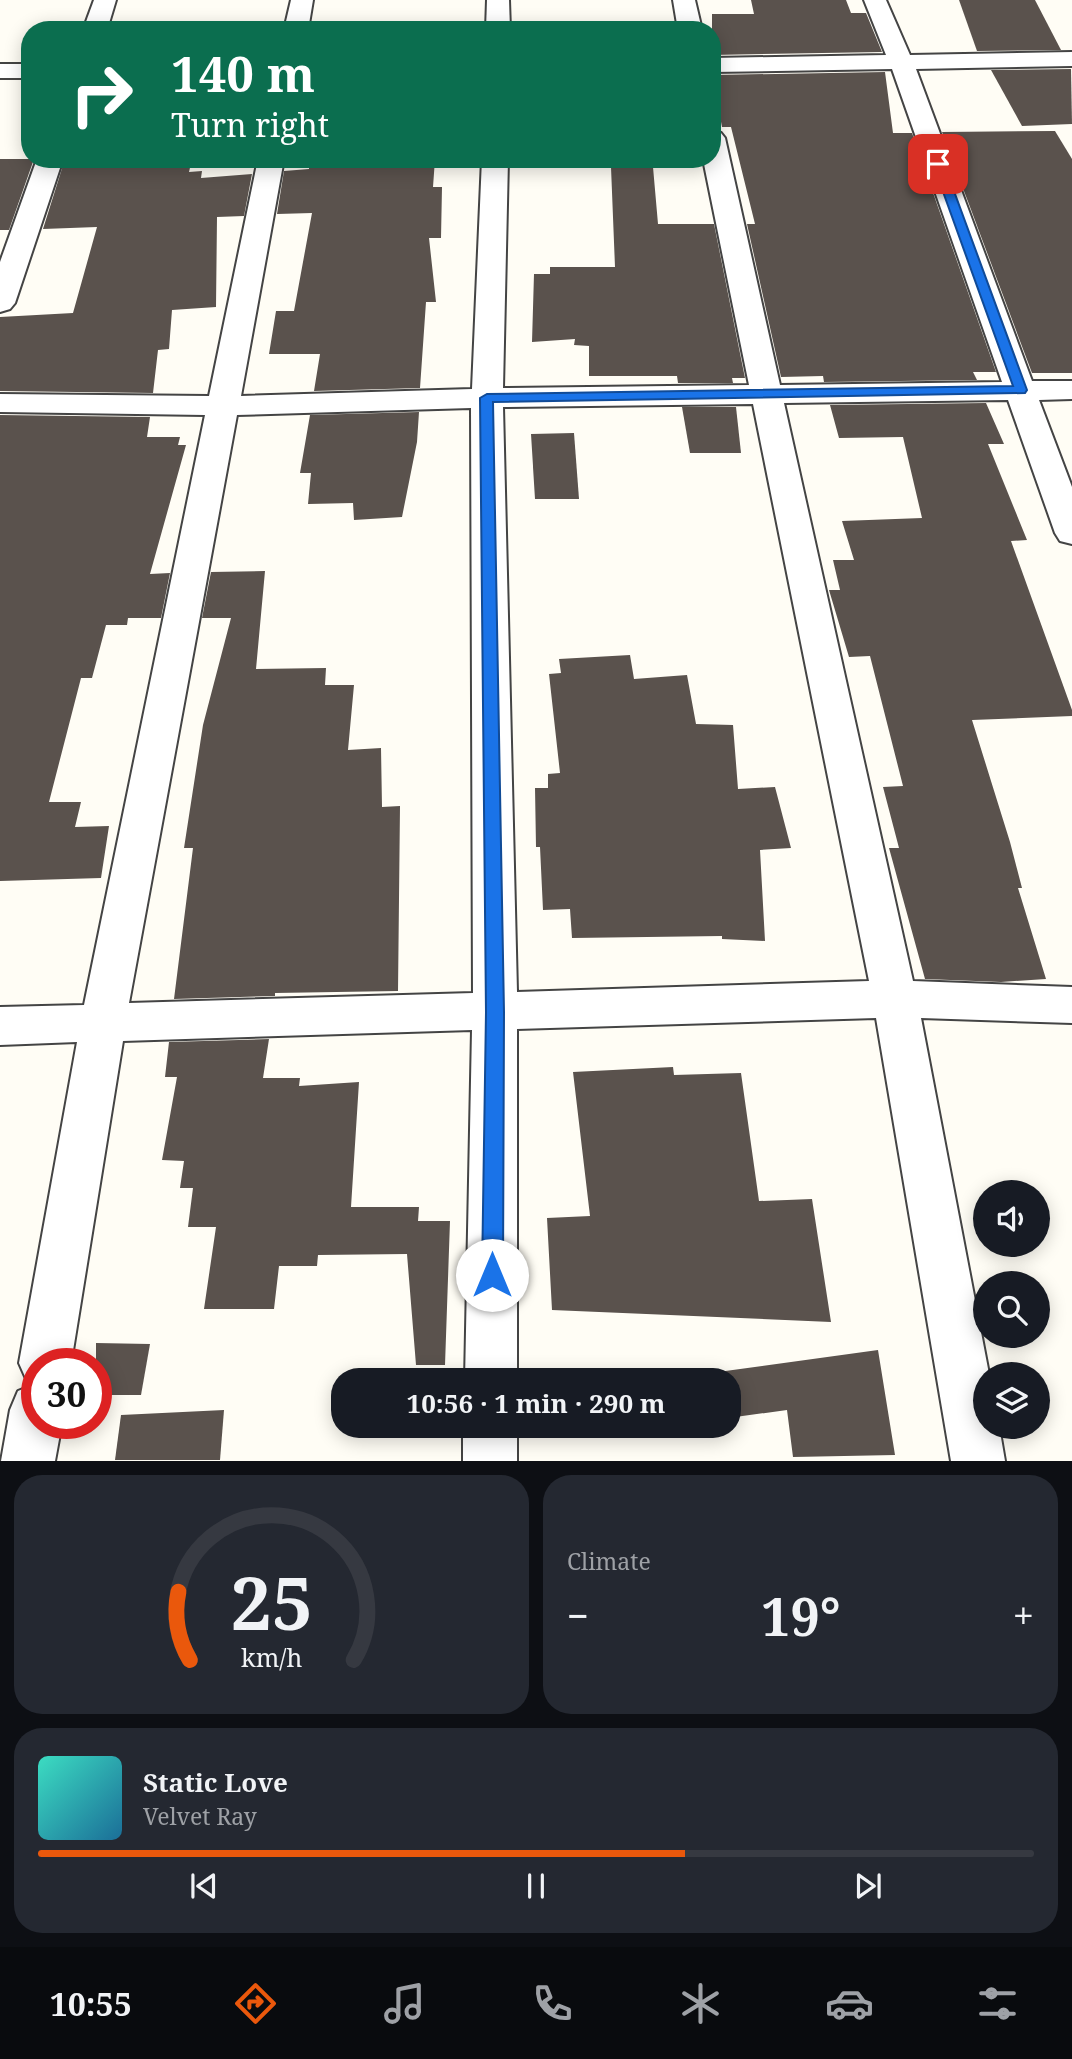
<!DOCTYPE html>
<html lang="en">
<head>
<meta charset="utf-8">
<style>
	body { margin:0; font-family:"Noto Serif",serif; background:#242831; color:#f1f3f6; height:100vh; display:flex; flex-direction:column; font-size:26px; white-space:nowrap }
	* { box-sizing:border-box; margin:0 }
	p { font-size:23px; color:#9ea1a6 }
	.icon { flex:none; width:38px; height:38px; fill:none; stroke:currentColor; stroke-width:2; stroke-linecap:round; stroke-linejoin:round }
	.map { position:relative; height:1461px; overflow:hidden }
	.sheet { display:flex; flex-direction:column; gap:14px; padding:14px; background:#0d0f14; flex:1 }
	.sheet>* { flex:none }
	.hud { position:absolute; left:21px; top:21px; width:700px; height:147px; border-radius:28px; box-shadow:0 4px 18px #0003; background:#0b6e4f; color:#fff; overflow:hidden }
	.buttons { position:absolute; left:973px; top:1180px; display:grid; gap:14px }
	.buttons a { display:grid; place-items:center; width:77px; height:77px; border-radius:50%; background:#171b24; box-shadow:0 4px 18px #0003; font-size:35px }
	.speed { position:absolute; left:21px; top:1348px; display:flex; gap:14px; font-size:35px; font-weight:700; text-align:center }
	.speed>* { display:grid; place-content:center; width:91px; height:91px; border-radius:50%; background:#171b24; box-shadow:0 4px 18px #0003; line-height:1 }
	.speed .limit { border:10px solid #d22; background:#fff; color:#111 }
	.pin { position:absolute; display:grid; place-items:center; width:60px; height:60px; color:#fff; margin:-30px; border-radius:14px; box-shadow:0 4px 10px #0006 }
	.me { position:absolute; width:77px; margin:-38px; rotate:0deg; stroke-linejoin:round; filter:drop-shadow(0 0 5px #0008) }
	.turn { display:flex; align-items:center; gap:24px; height:147px; padding:0 35px; font-size:32px }
	.turn .icon { width:91px; height:91px; stroke-width:2.5 }
	.turn b { display:block; font-size:49px; line-height:60px }
	.big { font-size:52px; font-weight:700; line-height:1.1 }
	.sheet .card { flex:1; display:flex; flex-direction:column; justify-content:center; gap:10px; min-width:0; padding:0 24px; border-radius:28px; background:#242831 }
	.sheet .dial { align-items:center; gap:0 }
	.dial svg { height:182px; overflow:visible; fill:none; stroke:#363941; stroke-width:7; stroke-linecap:round; text-anchor:middle }
	.dial text { fill:#f1f3f6; stroke:none }
	.song { display:flex; align-items:center; gap:21px }
	.cover { width:84px; height:84px; border-radius:10px; background:linear-gradient(135deg,hsl(170 70% 55%),hsl(200 70% 35%)) }
	.played { height:7px; border-radius:4px; background:linear-gradient(90deg,#ea580c 65%,#363941 65%) }
	.keys { display:flex; justify-content:space-around; direction:ltr }
	.heat { display:flex; justify-content:space-between; align-items:center; font-size:38px; direction:ltr }
	.sheet .tiles { flex:1; display:grid; gap:14px; grid-template-columns:1fr 1fr }
	.card:last-child { grid-column:span 2 }
	.trip { position:absolute; left:331px; top:1368px; width:410px; height:70px; border-radius:28px; background:#171b24; box-shadow:0 4px 18px #0003; font-weight:700; line-height:70px; text-align:center }
	.dock { display:flex; height:112px; justify-content:space-around; align-items:center; background:#090b0e; color:#9ea1a6 }
	.dock .icon { width:49px; height:49px }
	.dock .on { color:#ea580c }
	.dock b { font-size:32px; color:#f1f3f6 }
	.map>svg:first-child { display:block }
	.building { fill:#5a524d }
	.lines { fill:none; stroke-linecap:round; stroke-linejoin:round }
	.street-casing { stroke:#444; stroke-width:4 }
	.street { fill:#fff; fill-rule:evenodd }
	.route { fill:#1a73e8; stroke:#114b97; stroke-width:2 }
</style>
</head>
<body>
<div class="map">
<svg width="1072" height="1461" viewBox="0 0 1072 1461">
	<rect width="100%" height="100%" fill="#fffdf5"/>
	<g class="building">
		<path d="M 751,0 L 846,0 L 851,13 L 866,13 L 882,52 L 712,55 L 712,14 L 754,14 Z"/>
		<path d="M 959,0 L 1035,0 L 1061,50 L 977,51 Z"/>
		<path d="M 1071,69 L 1072,124 L 1022,126 L 991,70 Z"/>
		<path d="M 885,72 L 893,133 L 912,133 L 996,372 L 973,372 L 977,380 L 824,382 L 823,376 L 781,377 L 747,224 L 755,224 L 731,127 L 722,127 L 712,75 Z"/>
		<path d="M 1055,131 L 1072,159 L 1072,373 L 1032,373 L 942,132 Z"/>
		<path d="M 0,159 L 34,159 L 9,230 L 0,230 Z"/>
		<path d="M 65,159 L 192,159 L 189,172 L 202,171 L 201,178 L 252,174 L 244,216 L 217,217 L 216,307 L 172,310 L 169,349 L 158,350 L 153,393 L 0,391 L 0,317 L 73,313 L 97,227 L 43,229 Z"/>
		<path d="M 309,159 L 435,159 L 433,187 L 442,187 L 441,238 L 429,238 L 436,302 L 426,302 L 420,388 L 314,391 L 320,354 L 269,354 L 276,311 L 294,311 L 312,213 L 277,214 L 284,171 L 309,169 Z"/>
		<path d="M 611,167 L 653,167 L 658,224 L 714,224 L 745,378 L 732,378 L 733,383 L 678,383 L 677,376 L 589,376 L 589,346 L 574,345 L 575,339 L 532,342 L 534,274 L 550,274 L 550,267 L 615,267 Z"/>
		<path d="M 986,403 L 1004,444 L 988,444 L 1027,540 L 1011,541 L 1072,710 L 1072,716 L 972,720 L 1010,842 L 1022,888 L 1018,888 L 1046,979 L 1001,982 L 925,979 L 889,848 L 899,848 L 883,787 L 903,786 L 870,656 L 849,657 L 829,590 L 840,590 L 833,560 L 854,560 L 842,521 L 922,518 L 903,437 L 839,438 L 830,405 Z"/>
		<path d="M 682,407 L 736,407 L 741,453 L 690,453 Z"/>
		<path d="M 419,412 L 417,442 L 402,517 L 354,520 L 353,503 L 308,504 L 311,473 L 300,473 L 310,415 Z"/>
		<path d="M 0,415 L 150,417 L 147,437 L 180,437 L 178,445 L 186,445 L 150,574 L 170,573 L 161,618 L 128,618 L 127,625 L 106,625 L 92,678 L 81,678 L 49,802 L 81,802 L 75,827 L 109,826 L 101,878 L 0,881 Z"/>
		<path d="M 574,433 L 579,499 L 535,499 L 531,434 Z"/>
		<path d="M 265,571 L 256,669 L 326,668 L 325,685 L 354,685 L 348,750 L 381,748 L 382,807 L 400,806 L 398,991 L 275,993 L 275,996 L 174,999 L 193,848 L 184,848 L 203,725 L 231,618 L 202,618 L 211,572 Z"/>
		<path d="M 630,655 L 634,679 L 687,675 L 696,724 L 733,725 L 738,789 L 775,787 L 791,848 L 760,850 L 765,941 L 722,939 L 722,936 L 572,938 L 570,909 L 543,910 L 540,847 L 536,847 L 535,788 L 548,788 L 548,774 L 560,773 L 549,674 L 561,673 L 559,659 Z"/>
		<path d="M 269,1039 L 263,1078 L 300,1078 L 299,1086 L 359,1082 L 351,1207 L 419,1207 L 418,1221 L 450,1221 L 445,1365 L 416,1365 L 407,1254 L 318,1255 L 317,1266 L 279,1266 L 274,1309 L 204,1309 L 216,1227 L 188,1227 L 193,1188 L 180,1188 L 184,1161 L 162,1160 L 177,1077 L 165,1077 L 169,1042 Z"/>
		<path d="M 673,1067 L 674,1075 L 741,1073 L 759,1201 L 812,1199 L 831,1322 L 552,1310 L 547,1218 L 590,1216 L 573,1072 Z"/>
		<path d="M 96,1343 L 150,1344 L 141,1395 L 96,1395 Z"/>
		<path d="M 878,1350 L 895,1455 L 793,1457 L 787,1410 L 728,1418 L 728,1381 L 652,1381 Z"/>
		<path d="M 224,1410 L 220,1460 L 115,1460 L 121,1415 Z"/>
	</g>
	<g class="lines">
		<defs>
			<g id="street">
				<path d="M 94,0 L 116,0 L 107,30 L 83,30 Z"/>
				<path d="M 291,0 L 313,0 L 308,30 L 284,30 Z"/>
				<path d="M 487,0 L 509,0 L 510,30 L 486,30 Z"/>
				<path d="M 673,0 L 695,0 L 702,30 L 678,30 Z"/>
				<path d="M 864,0 L 886,0 L 910,55 L 1072,52 L 1072,66 L 916,69 L 1032,381 L 1072,381 L 1072,399 L 1039,400 L 1072,487 L 1072,544 L 1060,541 L 1055,533 L 1008,400 L 784,403 L 913,981 L 1072,987 L 1072,1023 L 921,1018 L 989,1374 L 985,1374 L 985,1426 L 999,1426 L 1005,1461 L 951,1461 L 876,1018 L 517,1029 L 517,1381 L 465,1381 L 472,1030 L 123,1041 L 71,1363 L 37,1363 L 37,1423 L 62,1423 L 55,1461 L 1,1461 L 10,1410 L 18,1391 L 35,1384 L 27,1381 L 19,1363 L 77,1042 L 0,1045 L 0,1007 L 84,1005 L 205,415 L 0,412 L 0,394 L 209,396 L 258,159 L 284,159 L 241,396 L 472,389 L 482,159 L 508,159 L 503,388 L 749,385 L 703,159 L 712,159 L 712,130 L 721,133 L 725,138 L 780,385 L 1002,382 L 892,69 L 712,72 L 712,58 L 886,55 ZM 753,404 L 869,981 L 517,992 L 503,407 ZM 471,408 L 473,993 L 129,1003 L 237,415 Z"/>
				<rect x="0" y="64" width="30" height="14"/>
				<path d="M 37,159 L 63,159 L 15,303 L 10,309 L 0,312 L 0,262 Z"/>
				<rect x="463" y="1426" width="54" height="35"/>
			</g>
		</defs>
		<use href="#street" class="street-casing"/>
		<use href="#street" class="street"/>
	</g>
	<path class="route" d="M 938,161 L 944,164 L 1027,390 L 1025,393 L 493,402 L 504,1012 L 503,1275 L 499,1282 L 492,1285 L 485,1282 L 482,1275 L 486,1012 L 480,398 L 487,394 L 1013,386 L 933,164 Z"/>
</svg>
<div class="buttons">
<a><svg class="icon" aria-label="sound" viewBox="0 0 24 24"><path d="M4 9h4l5-4v14l-5-4H4zM17 9q2 3 0 6"/></svg></a>
<a><svg class="icon" aria-label="search" viewBox="0 0 24 24"><circle cx="10" cy="10" r="6"/><path d="M15 15l6 6"/></svg></a>
<a><svg class="icon" aria-label="layers" viewBox="0 0 24 24"><path d="M12 4l9 5-9 5-9-5zM3 14l9 5 9-5"/></svg></a>
</div>
<div class="speed"><div class="limit">30</div></div>
<div class="pin" style="left:938px;top:164px;background:#d93025"><svg class="icon" aria-label="arrive" viewBox="0 0 24 24"><path d="M6 21V4h12l-3 4 3 4H6"/></svg></div>
<svg class="me" style="left:492px;top:1275px" viewBox="-20 -20 40 40"><circle r="19" fill="#fff"/><path d="M0-13L10 11 0 6-10 11z" fill="#1a73e8"/></svg>
<div class="trip">10:56 · 1 min · 290 m</div>
<div class="hud">
<div class="turn"><svg class="icon" aria-label="right" viewBox="0 0 24 24"><path d="M7 20v-9h11M14 6l5 5-5 5"/></svg><div><b>140 m</b>Turn right</div></div>
</div>
</div>
<section class="sheet">
<div class="tiles">
<div class="card dial"><svg viewBox="0 0 100 80">
<path d="M14 69A42 42 0 1 1 86 69"/>
<path d="M14 69A42 42 0 0 1 9 39" stroke="#ea580c"/>
<text x="50" y="56" font-size="32" font-weight="700">25</text>
<text x="50" y="72" font-size="11">km/h</text>
</svg></div>
<div class="card"><p>Climate</p>
<div class="heat"><a>−</a><b class="big">19°</b><a>+</a></div>
</div>
<div class="card">
<div class="song"><i class="cover"></i><div><b>Static Love</b><p>Velvet Ray</p></div></div>
<div class="played"></div>
<div class="keys"><svg class="icon" aria-label="previous" viewBox="0 0 24 24"><path d="M18 5L8 12l10 7zM5 5v14"/></svg><svg class="icon" aria-label="pause" viewBox="0 0 24 24"><path d="M8 5v14M16 5v14"/></svg><svg class="icon" aria-label="next" viewBox="0 0 24 24"><path d="M6 5l10 7-10 7zM19 5v14"/></svg></div>
</div>
</div>
</section>
<nav class="dock">
<b>10:55</b>
<svg class="icon on" aria-label="directions" viewBox="0 0 24 24"><path d="M12 3l9 9-9 9-9-9zM9 14v-3h6M13 9l2 2-2 2"/></svg>
<svg class="icon" aria-label="music" viewBox="0 0 24 24"><path d="M9 18V5l10-2v13"/><circle cx="6" cy="18" r="3"/><circle cx="16" cy="16" r="3"/></svg>
<svg class="icon" aria-label="phone" viewBox="0 0 24 24"><path d="M5 4h4l2 5-3 2q2 4 5 5l2-3 5 2v4C11 20 4 13 5 4z"/></svg>
<svg class="icon" aria-label="climate" viewBox="0 0 24 24"><path d="M12 3v18M4 7l16 10M4 17L20 7"/></svg>
<svg class="icon" aria-label="car" viewBox="0 0 24 24"><path d="M5 17H2v-5l4-1 3-4h7l3 4 3 1v5h-3M9 17h6M6 11h13"/><circle cx="7" cy="17" r="2"/><circle cx="17" cy="17" r="2"/></svg>
<svg class="icon" aria-label="filters" viewBox="0 0 24 24"><path d="M4 7h16M4 17h16"/><circle cx="9" cy="7" r="2"/><circle cx="15" cy="17" r="2"/></svg>
</nav>
</body>
</html>
